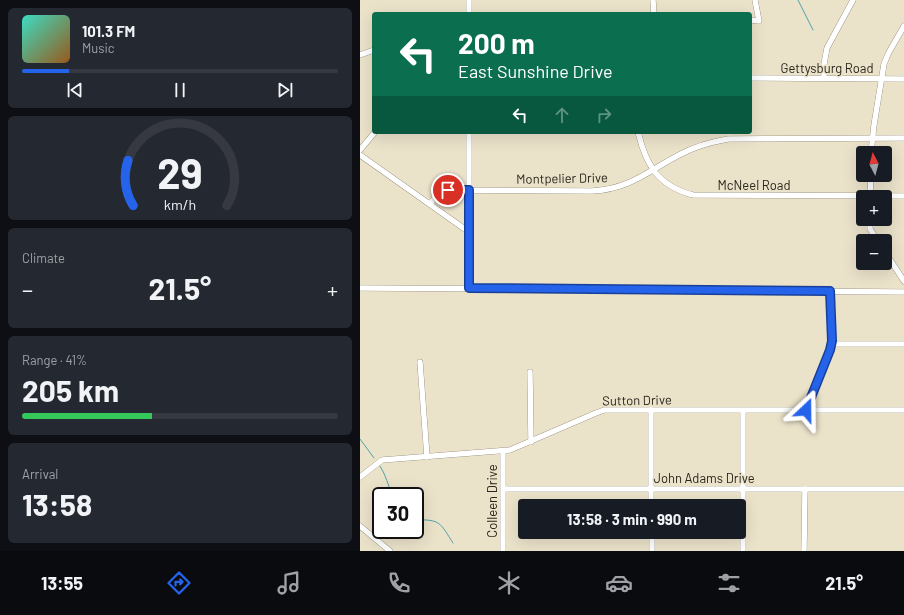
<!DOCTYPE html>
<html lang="en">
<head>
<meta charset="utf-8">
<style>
	body { margin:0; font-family:Barlow,sans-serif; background:#242831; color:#f1f3f6; height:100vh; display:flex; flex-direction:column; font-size:15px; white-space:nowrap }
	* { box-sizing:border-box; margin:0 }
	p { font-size:13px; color:#9ea1a6 }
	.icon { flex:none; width:22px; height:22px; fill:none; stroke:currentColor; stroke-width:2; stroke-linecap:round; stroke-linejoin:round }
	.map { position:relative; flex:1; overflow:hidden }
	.panel { display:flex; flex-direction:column; gap:8px; padding:8px; background:#0d0f14; width:360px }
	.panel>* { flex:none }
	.top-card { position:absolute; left:12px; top:12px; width:380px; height:122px; border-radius:4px; box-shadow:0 4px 16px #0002; background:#0b6e4f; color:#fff; overflow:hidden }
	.needle { width:26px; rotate:354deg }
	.fabs { position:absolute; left:496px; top:146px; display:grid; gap:8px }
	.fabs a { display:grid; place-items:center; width:36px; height:36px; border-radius:4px; background:#171b24; box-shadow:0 4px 16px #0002; font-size:20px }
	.speed { position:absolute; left:12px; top:487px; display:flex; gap:8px; font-size:20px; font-weight:700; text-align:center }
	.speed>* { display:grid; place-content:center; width:52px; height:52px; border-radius:50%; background:#171b24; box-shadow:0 4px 16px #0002; line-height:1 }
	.speed .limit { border:2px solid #111; border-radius:6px; background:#fff; color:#111 }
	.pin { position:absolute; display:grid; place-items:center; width:34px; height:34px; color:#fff; margin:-17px; border:2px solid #fff; border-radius:50%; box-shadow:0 1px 4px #0007 }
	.me { position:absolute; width:44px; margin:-22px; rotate:23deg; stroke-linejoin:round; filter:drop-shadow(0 0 3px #0008) }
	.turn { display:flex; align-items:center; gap:14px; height:84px; padding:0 20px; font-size:18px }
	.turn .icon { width:52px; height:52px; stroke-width:2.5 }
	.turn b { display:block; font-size:28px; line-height:34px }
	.lanes { display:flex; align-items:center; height:38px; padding:0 20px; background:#0003; justify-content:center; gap:20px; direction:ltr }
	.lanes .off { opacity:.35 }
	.big { font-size:30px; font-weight:700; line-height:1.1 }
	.panel .tile { flex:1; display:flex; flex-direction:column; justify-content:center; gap:6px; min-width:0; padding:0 14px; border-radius:6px; background:#242831 }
	.panel .dial { align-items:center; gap:0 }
	.dial svg { height:104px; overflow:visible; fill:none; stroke:#363941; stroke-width:7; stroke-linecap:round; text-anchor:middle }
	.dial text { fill:#f1f3f6; stroke:none }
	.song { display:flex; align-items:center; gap:12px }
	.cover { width:48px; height:48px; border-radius:6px; background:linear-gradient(135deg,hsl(170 70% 55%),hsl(30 70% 35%)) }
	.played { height:4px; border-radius:2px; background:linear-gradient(90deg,#2563eb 15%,#363941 15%) }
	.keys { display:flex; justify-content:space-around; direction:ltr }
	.heat { display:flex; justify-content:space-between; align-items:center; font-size:22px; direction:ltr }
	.charge { height:6px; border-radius:3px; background:linear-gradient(90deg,#34c759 41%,#363941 0) }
	.trip { position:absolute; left:158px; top:499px; width:228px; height:40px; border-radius:4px; background:#171b24; box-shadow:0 4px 16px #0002; font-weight:700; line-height:40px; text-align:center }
	.tab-bar { display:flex; height:64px; justify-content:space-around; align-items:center; background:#090b0e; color:#9ea1a6 }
	.tab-bar .icon { width:28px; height:28px }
	.tab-bar .on { color:#2563eb }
	.tab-bar b { font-size:18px; color:#f1f3f6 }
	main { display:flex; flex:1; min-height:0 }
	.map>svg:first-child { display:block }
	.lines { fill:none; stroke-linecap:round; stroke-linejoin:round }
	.stream { stroke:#52a2aa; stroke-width:1 }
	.minor-casing { stroke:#79715c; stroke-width:6 }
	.minor { stroke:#fff; stroke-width:5.5 }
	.route-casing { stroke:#184099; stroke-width:10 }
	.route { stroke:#2563eb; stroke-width:7 }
	.labels { text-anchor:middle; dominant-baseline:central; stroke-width:3; stroke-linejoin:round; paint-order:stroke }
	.street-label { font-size:13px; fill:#2a261d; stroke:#ebe2ca }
</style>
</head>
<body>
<main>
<section class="panel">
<div class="tile">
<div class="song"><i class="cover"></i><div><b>101.3 FM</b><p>Music</p></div></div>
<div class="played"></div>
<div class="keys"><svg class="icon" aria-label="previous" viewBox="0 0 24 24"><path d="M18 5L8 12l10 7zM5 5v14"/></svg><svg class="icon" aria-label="pause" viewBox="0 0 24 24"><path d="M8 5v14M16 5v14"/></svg><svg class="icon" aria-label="next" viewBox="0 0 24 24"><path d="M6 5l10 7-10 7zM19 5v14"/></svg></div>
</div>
<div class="tile dial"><svg viewBox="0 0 100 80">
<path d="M14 69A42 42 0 1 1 86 69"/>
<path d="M14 69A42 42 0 0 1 10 34" stroke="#2563eb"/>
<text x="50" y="56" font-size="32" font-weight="700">29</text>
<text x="50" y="72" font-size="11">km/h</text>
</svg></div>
<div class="tile"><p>Climate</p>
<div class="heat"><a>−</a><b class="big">21.5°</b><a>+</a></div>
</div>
<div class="tile"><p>Range · 41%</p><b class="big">205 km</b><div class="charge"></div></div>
<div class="tile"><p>Arrival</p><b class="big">13:58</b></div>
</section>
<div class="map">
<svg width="544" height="551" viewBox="0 0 544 551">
	<rect width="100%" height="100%" fill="#ebe2ca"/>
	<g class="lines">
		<g class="stream">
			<path d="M 438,0 L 453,30"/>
			<path d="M 0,439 L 14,458"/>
			<path d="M 20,466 C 26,475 28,486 33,496"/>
			<path d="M 55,520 C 81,519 80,523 93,543"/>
		</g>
		<defs>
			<g id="minor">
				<path d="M 293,0 L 294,14"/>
				<path d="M 109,14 L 109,0"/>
				<path d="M 390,20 L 399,21 L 395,0"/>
				<path d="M 0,55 L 14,50"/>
				<path d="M 390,78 L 544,79"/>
				<path d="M 464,78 L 464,64 L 467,48 L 493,0"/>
				<path d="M 109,132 L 109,289"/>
				<path d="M 278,132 C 286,165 298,186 333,195 L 544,196"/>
				<path d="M 0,150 L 15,132"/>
				<path d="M 511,153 L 514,125 L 524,64 L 528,54 L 544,26"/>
				<path d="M 0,155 L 109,232"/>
				<path d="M 510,197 L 511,175"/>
				<path d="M 70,204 L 78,194 L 88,190 L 232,191 C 271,189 289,170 321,154 C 336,146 351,142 368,139 L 544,138"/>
				<path d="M 510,219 L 510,229 L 518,241"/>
				<path d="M 525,252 L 544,281"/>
				<path d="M 0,288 L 544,292"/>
				<path d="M 471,344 L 544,344"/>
				<path d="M 60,362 L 67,457"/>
				<path d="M 170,372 L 171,442"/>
				<path d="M 446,410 L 471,350 L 472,341 L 471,291"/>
				<path d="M 383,411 L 383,551"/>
				<path d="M 143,451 L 143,551"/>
				<path d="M 0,477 L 22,460 L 150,450 L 236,413 L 244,410 L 544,410"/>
				<path d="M 144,489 L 544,489"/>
				<path d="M 291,506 L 291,410"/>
				<path d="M 0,526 L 30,551"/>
				<path d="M 292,532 L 292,551"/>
				<path d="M 444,551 L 445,489"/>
			</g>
		</defs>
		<use href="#minor" class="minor-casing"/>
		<use href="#minor" class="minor"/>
	</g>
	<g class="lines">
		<defs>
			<path id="route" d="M 88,190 L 109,190 L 109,288 L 470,291 L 472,341 L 470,350 L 446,410"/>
		</defs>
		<use href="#route" class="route-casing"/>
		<use href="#route" class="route"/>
	</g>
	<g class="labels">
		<g class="street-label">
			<text x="467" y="68">Gettysburg Road</text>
			<text transform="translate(202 178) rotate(-1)">Montpelier Drive</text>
			<text x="394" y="185">McNeel Road</text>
			<text transform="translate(277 400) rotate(-1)">Sutton Drive</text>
			<text x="344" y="478">John Adams Drive</text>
			<text transform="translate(132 501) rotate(-90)">Colleen Drive</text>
		</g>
	</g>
</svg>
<div class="fabs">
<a><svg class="needle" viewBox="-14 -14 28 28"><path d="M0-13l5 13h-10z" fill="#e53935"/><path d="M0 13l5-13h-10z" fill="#9ea1a6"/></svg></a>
<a>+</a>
<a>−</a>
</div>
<div class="speed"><div class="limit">30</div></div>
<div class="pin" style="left:88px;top:190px;background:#d93025"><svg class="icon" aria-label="arrive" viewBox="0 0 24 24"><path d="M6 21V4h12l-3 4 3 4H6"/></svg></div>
<svg class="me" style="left:446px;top:410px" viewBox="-20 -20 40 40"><path d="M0-17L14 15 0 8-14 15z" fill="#2563eb" stroke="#fff" stroke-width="4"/></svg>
<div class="trip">13:58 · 3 min · 990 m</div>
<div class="top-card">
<div class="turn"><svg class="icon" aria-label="left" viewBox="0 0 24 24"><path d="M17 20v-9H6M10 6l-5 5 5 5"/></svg><div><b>200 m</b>East Sunshine Drive</div></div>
<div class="lanes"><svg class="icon" aria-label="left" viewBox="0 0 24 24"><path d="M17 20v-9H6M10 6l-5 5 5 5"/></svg><svg class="icon off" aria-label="ahead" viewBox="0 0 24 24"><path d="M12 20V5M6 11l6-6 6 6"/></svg><svg class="icon off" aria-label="right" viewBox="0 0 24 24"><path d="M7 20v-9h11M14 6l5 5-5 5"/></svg></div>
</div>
</div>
</main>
<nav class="tab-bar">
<b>13:55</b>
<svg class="icon on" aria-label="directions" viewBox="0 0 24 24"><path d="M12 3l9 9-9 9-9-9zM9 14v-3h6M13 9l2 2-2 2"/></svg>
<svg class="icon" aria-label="music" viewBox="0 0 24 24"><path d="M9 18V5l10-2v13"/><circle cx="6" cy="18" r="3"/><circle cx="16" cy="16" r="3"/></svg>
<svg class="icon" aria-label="phone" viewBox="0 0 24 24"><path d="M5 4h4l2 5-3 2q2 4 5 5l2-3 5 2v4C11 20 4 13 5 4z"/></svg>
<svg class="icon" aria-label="climate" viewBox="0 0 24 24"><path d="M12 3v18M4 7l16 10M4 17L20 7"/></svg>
<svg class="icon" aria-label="car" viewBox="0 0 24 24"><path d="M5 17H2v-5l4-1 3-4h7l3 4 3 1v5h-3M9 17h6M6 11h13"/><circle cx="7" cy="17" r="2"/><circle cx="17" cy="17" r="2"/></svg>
<svg class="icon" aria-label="filters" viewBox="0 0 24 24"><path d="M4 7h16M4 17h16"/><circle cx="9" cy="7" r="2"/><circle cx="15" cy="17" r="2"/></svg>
<b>21.5°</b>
</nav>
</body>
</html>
